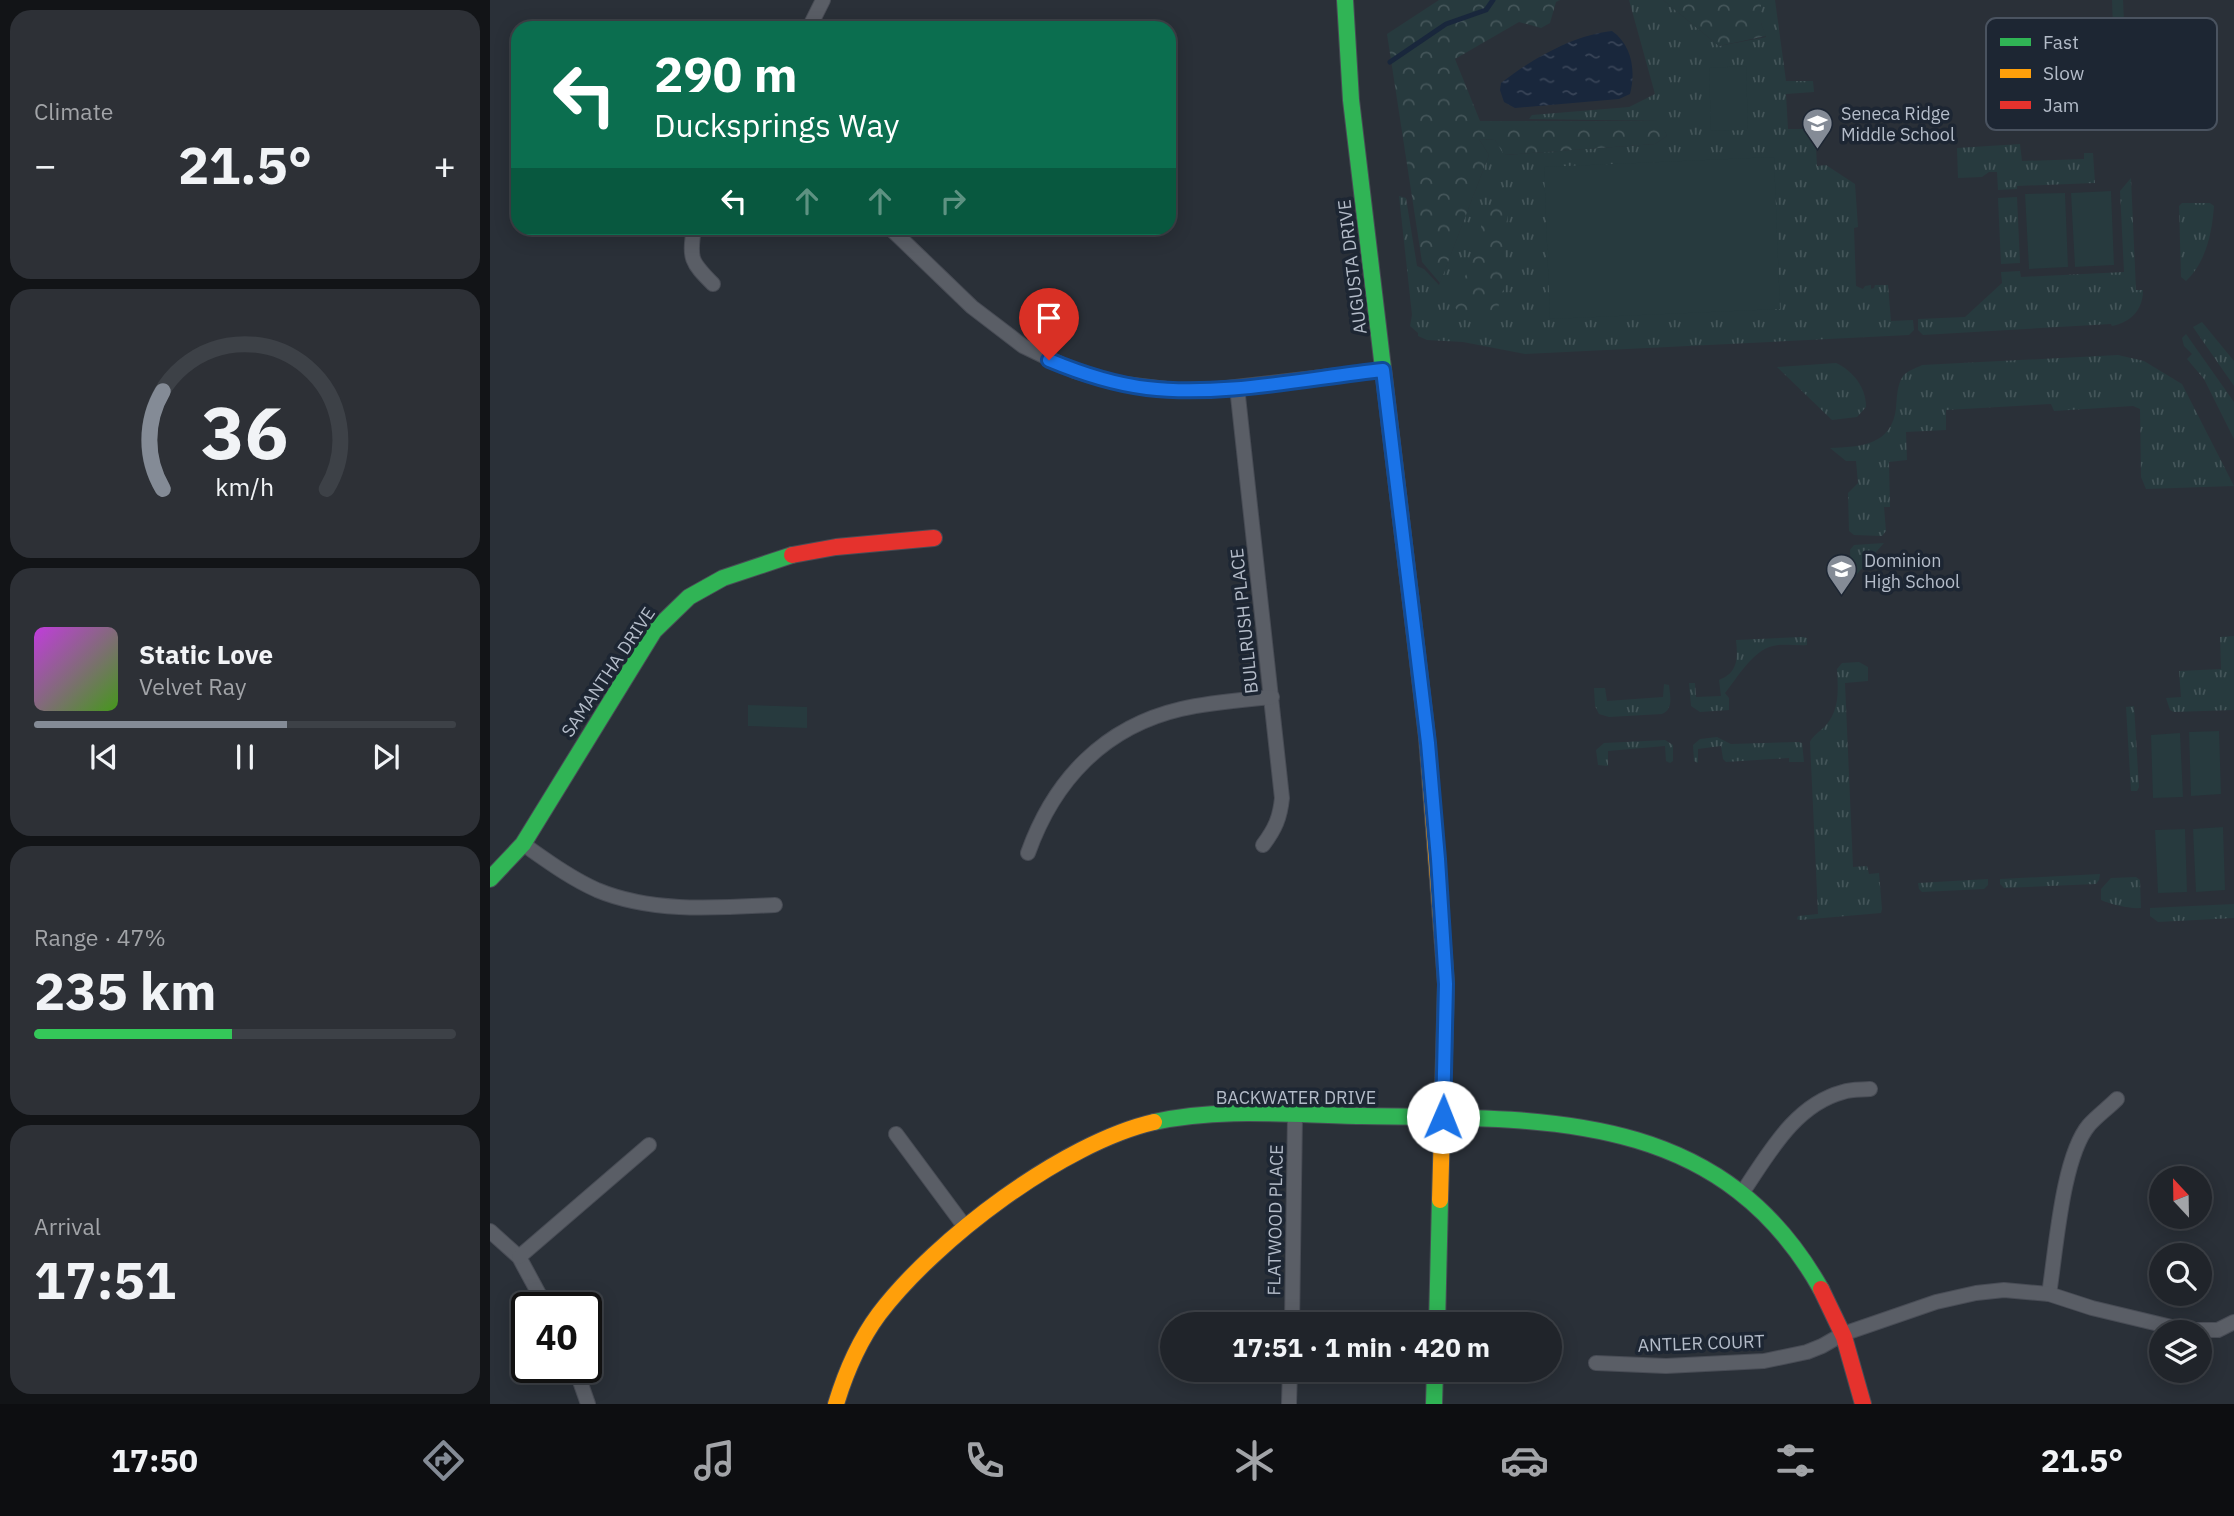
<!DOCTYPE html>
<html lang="en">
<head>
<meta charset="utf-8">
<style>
	body { margin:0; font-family:"IBM Plex Sans",sans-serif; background:#2d3036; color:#f1f3f6; height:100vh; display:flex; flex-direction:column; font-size:26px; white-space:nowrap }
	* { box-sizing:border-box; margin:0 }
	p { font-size:23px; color:#a2a4a8 }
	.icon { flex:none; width:38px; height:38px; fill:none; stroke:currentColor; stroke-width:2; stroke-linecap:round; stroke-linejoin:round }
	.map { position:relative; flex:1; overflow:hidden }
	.side { display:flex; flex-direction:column; gap:10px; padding:10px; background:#121417; width:490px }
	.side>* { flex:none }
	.hud { position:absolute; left:21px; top:21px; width:665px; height:214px; border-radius:21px; box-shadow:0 4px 18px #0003,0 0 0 2px #3d4147; background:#0b6e4f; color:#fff; overflow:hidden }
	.needle { width:46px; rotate:338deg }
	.tools { position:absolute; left:1659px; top:1166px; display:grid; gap:14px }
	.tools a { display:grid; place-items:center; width:63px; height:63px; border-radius:50%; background:#20242a; box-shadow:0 4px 18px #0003,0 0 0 2px #3d4147; font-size:35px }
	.speed { position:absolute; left:21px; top:1292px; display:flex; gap:14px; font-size:35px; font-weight:700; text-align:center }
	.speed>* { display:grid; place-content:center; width:91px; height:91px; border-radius:50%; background:#20242a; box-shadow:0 4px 18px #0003,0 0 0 2px #3d4147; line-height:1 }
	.speed .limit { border:4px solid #111; border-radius:10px; background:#fff; color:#111 }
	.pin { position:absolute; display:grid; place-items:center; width:60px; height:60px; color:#fff; margin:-72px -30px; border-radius:50% 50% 50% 0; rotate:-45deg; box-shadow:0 0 7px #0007 }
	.pin .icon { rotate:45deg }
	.me { position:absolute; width:77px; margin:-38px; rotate:1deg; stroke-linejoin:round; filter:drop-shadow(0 0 5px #0008) }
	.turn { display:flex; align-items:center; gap:24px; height:147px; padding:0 28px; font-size:32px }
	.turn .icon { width:91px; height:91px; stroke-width:2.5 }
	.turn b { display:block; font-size:49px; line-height:60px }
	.lanes { display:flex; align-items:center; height:66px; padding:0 28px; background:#0003; justify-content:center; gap:35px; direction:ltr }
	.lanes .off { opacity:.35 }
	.big { font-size:52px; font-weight:700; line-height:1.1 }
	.side .tile { flex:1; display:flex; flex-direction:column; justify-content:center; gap:10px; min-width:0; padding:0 24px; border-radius:21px; background:#2d3036 }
	.side .dial { align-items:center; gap:0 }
	.dial svg { height:182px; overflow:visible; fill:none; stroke:#3d4147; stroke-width:7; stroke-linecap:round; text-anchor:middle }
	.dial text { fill:#f1f3f6; stroke:none }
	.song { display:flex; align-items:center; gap:21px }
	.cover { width:84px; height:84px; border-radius:10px; background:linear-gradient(135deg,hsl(290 70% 55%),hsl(100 70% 35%)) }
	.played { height:7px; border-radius:4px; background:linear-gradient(90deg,#848b96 60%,#3d4147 60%) }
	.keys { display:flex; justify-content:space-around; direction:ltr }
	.heat { display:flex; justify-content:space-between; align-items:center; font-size:38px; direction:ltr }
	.charge { height:10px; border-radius:5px; background:linear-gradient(90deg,#34c759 47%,#3d4147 0) }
	.trip { position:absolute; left:670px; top:1312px; width:402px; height:70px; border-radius:35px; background:#20242a; box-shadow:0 4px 18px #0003,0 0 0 2px #3d4147; font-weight:700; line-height:70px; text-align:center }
	.tab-bar { display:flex; height:112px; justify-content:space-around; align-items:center; background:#0d0e11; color:#a2a4a8 }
	.tab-bar .icon { width:49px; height:49px }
	.tab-bar .selected { color:#848b96 }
	.tab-bar b { font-size:32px; color:#f1f3f6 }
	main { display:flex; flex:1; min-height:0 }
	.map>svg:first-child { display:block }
	.grass { fill:url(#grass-tufts) }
	.forest { fill:url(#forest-crowns) }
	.green { fill:#273a3e }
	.water { fill:url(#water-ripples) }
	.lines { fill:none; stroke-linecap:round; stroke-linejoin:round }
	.stream { stroke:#19273c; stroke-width:5 }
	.street-casing { stroke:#484c55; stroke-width:16 }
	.fast-casing { stroke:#484c55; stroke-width:18 }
	.slow-casing { stroke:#484c55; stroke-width:18 }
	.jam-casing { stroke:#484c55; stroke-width:18 }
	.street { stroke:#5a5e66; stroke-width:14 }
	.fast { stroke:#30b455; stroke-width:16 }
	.slow { stroke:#ff9f0a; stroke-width:16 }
	.jam { stroke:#e5322d; stroke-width:16 }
	.route-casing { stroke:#114b97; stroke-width:18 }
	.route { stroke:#1a73e8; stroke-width:12 }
	.labels { text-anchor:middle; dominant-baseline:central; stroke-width:7; stroke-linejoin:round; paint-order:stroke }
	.poi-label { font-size:18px; fill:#b4bcc9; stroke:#1d2633; text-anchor:start }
	.street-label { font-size:18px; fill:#b4bcc9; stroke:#1d2633 }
	.key { fill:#1d2633; stroke:#4a5360; stroke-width:2 }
	.key-label { font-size:19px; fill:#b4bcc9 }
</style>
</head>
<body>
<main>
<section class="side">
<div class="tile"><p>Climate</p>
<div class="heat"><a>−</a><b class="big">21.5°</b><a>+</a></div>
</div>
<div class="tile dial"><svg viewBox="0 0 100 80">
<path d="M14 69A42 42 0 1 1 86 69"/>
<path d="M14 69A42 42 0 0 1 14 26" stroke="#848b96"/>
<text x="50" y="56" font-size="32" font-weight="700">36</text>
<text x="50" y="72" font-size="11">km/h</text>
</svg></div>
<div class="tile">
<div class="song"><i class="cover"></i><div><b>Static Love</b><p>Velvet Ray</p></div></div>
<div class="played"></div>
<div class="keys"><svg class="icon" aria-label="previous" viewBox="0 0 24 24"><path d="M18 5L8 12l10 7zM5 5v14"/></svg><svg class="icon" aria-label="pause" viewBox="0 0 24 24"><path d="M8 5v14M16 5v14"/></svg><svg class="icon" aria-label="next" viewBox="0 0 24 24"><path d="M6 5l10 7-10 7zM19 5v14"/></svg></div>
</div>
<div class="tile"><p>Range · 47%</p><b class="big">235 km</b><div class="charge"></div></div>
<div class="tile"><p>Arrival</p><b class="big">17:51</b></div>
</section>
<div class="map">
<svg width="1744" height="1404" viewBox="0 0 1744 1404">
	<defs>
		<pattern id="grass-tufts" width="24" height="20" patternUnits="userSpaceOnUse" patternTransform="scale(1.75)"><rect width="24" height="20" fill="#273a3e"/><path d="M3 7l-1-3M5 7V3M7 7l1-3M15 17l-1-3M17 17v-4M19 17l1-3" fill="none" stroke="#445559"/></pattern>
		<pattern id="forest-crowns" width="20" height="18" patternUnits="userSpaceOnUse" patternTransform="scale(1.75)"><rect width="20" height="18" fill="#273a3e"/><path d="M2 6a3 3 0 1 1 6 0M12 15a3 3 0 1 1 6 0" fill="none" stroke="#445559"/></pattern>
		<pattern id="water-ripples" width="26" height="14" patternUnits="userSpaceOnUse" patternTransform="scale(1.75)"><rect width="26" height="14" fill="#19273c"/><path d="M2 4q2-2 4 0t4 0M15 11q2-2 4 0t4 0" fill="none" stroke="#384457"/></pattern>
	</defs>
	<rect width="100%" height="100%" fill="#2a3038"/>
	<g class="grass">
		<path d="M 1139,0 L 1173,0 L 1229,46 L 1276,37 L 1271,23 L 1271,0 L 1285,0 L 1296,81 L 1323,81 L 1324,92 L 1296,94 L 1298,129 L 1325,129 L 1327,166 L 1336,165 L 1365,184 L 1368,227 L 1364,228 L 1366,286 L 1373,289 L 1375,286 L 1381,285 L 1381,289 L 1384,288 L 1385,285 L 1398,285 L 1401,321 L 1423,320 L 1424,330 L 1419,335 L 1035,354 L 973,342 L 937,340 L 928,336 L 928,333 L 920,326 L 922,315 L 909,196 L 916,198 L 927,266 L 934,269 L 949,285 L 999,155 L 989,139 L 1005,140 L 1015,155 L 1165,144 L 1177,136 L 1170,121 L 1039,119 L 1042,115 L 1139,107 L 1165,94 Z"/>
		<path d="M 1622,0 L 1633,0 L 1635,45 L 1633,49 L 1624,54 Z"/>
		<path d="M 1530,144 L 1532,161 L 1594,159 L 1594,153 L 1603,153 L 1605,183 L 1527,186 L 1527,189 L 1508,190 L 1507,172 L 1499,172 L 1492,177 L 1468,178 L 1467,148 Z"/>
		<path d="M 1641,178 L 1646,290 L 1653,290 C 1653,310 1641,322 1622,326 L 1621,324 L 1433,335 L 1428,330 L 1428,319 L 1475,317 L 1512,283 L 1511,272 L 1530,271 L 1531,277 L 1634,272 L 1630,191 Z"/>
		<path d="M 1527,197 L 1530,263 L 1511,264 L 1508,198 Z"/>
		<path d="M 1692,203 L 1720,203 L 1724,206 C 1722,233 1716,262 1696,281 L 1691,277 L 1689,206 Z"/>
		<path d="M 1712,322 L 1744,361 L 1744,386 L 1703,327 Z"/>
		<path d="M 1696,334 L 1744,402 L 1744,439 L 1714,379 L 1697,359 L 1702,354 L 1694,346 L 1692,338 Z"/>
		<path d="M 1628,355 L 1654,361 L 1692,384 L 1744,486 L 1656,489 L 1651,477 L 1650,409 L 1643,406 L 1564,411 L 1561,404 L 1456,410 L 1456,430 L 1416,432 L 1417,460 L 1399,462 L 1400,507 L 1394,507 L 1396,531 L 1392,536 L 1364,535 L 1359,531 L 1358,493 L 1368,483 L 1366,461 L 1356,461 L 1340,448 C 1371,447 1402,445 1406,408 C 1407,397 1407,385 1413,376 C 1417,371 1426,368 1432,365 Z"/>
		<path d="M 1346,363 C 1363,371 1376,387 1376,407 L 1367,417 L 1342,420 L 1287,367 Z"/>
		<path d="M 1394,543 L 1367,574 L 1361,575 L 1360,550 L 1364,545 Z"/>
		<path d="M 1744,636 L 1744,710 L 1684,712 L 1680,710 L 1676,698 L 1691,697 L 1689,671 L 1731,669 L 1730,637 Z"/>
		<path d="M 1312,637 L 1317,638 L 1317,645 C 1306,646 1295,643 1283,646 C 1263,650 1247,678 1235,693 L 1239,698 L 1239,710 L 1210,712 L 1201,706 L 1199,683 L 1205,683 L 1206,697 L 1231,696 L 1229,680 C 1248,673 1248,658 1246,640 Z"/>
		<path d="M 1369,662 L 1378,667 L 1378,681 L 1355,683 L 1363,867 L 1377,866 L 1379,874 L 1389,873 L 1392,909 L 1391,913 L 1310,920 L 1307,919 L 1308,916 L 1328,914 L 1320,742 C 1323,735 1330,732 1336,725 C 1350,709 1348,689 1347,669 L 1352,663 Z"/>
		<path d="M 1174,684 L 1179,685 C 1180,696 1184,709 1172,714 L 1119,717 L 1109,714 L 1105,706 L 1104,688 L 1115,688 L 1117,701 L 1173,697 Z"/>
		<path d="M 1644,706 L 1649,787 L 1647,791 L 1641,791 L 1636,707 Z"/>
		<path d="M 1227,737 L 1241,744 L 1308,742 L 1312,743 L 1314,762 L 1299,762 L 1299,758 L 1236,762 L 1233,759 L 1231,746 L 1208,749 L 1208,763 L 1204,761 L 1203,745 L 1210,739 Z"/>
		<path d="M 1175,740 L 1183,745 L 1183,761 L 1180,763 L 1176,761 L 1175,746 L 1118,751 L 1118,766 L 1108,765 L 1106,750 L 1114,743 Z"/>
		<path d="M 1610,874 L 1609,880 L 1606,884 L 1514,888 L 1510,884 L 1510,879 Z"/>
		<path d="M 1646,877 L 1650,880 L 1651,908 C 1639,909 1620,904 1611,900 L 1611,889 L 1621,878 Z"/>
		<path d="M 1498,879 L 1498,885 L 1494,889 L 1432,892 L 1429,889 L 1428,883 Z"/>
		<path d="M 1744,904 L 1744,918 L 1668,922 L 1660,916 L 1660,908 Z"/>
	</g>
	<g class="forest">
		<path d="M 949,0 L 1070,0 L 1066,2 L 1060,23 L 1051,28 L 1029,22 L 965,59 L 990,121 L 1171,121 L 1177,136 L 1165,144 L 1014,155 L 1005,140 L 989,139 L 999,155 L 950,283 L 932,262 L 897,34 Z"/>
		<path d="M 1173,0 L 1271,0 L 1271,23 L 1276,36 L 1229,46 Z"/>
		<path d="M 1012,201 L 1019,211 L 1013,238 L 1016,285 L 1009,298 L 1008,318 L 972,317 L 959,299 L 980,269 L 993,219 Z"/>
	</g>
	<g class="green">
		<path d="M 1256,66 L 1258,130 L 1221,131 L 1219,68 Z"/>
		<path d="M 1284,157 L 1290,309 L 1060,319 L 1054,167 Z"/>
		<path d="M 1621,191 L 1624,265 L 1585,267 L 1581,193 Z"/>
		<path d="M 1575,193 L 1578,267 L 1539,269 L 1535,194 Z"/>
		<path d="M 258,705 L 317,707 L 317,728 L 258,726 Z"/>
		<path d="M 1729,731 L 1731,794 L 1701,796 L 1699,732 Z"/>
		<path d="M 1690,733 L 1693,797 L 1663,798 L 1661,735 Z"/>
		<path d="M 1733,827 L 1735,890 L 1706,892 L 1703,829 Z"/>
		<path d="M 1695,829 L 1697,892 L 1668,893 L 1665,830 Z"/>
	</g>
	<path class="water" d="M 1122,31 C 1142,45 1146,71 1140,94 L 1129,99 L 1025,108 L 1014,102 L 1010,90 L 1011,83 C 1042,59 1083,35 1122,31 Z"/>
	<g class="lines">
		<path class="stream" d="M 900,62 L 956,24 L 996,10 L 1003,0"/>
		<defs>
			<g id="street">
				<path d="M 319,28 L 333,0"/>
				<path d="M 204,228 C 199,259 201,262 223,284"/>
				<path d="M 400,228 L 482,307 L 533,346 L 585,371 L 627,383 L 685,390 L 728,389 L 893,370"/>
				<path d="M 747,387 L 792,798 C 790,818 785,829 773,845"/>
				<path d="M 33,844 C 56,860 80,878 107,890 C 162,913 226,908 285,905"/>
				<path d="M 538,853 C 564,780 614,727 691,709 C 721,702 752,700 782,697"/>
				<path d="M 406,1134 L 475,1227"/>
				<path d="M 1252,1193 C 1278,1155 1304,1105 1353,1092 C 1362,1089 1372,1090 1380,1089"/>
				<path d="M 0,1231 L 29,1257 L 56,1307"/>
				<path d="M 29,1257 L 159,1145"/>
				<path d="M 1559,1294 C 1566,1251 1572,1157 1599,1125 C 1607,1116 1618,1108 1627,1099"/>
				<path d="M 802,1325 L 805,1115"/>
				<path d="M 1106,1363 L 1176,1366 L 1274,1361 L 1317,1352 L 1332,1346 L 1353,1334 L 1446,1302 L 1486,1293 L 1514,1290 L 1559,1294 L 1602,1308 L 1694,1330 L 1728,1330 L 1744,1322"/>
				<path d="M 85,1367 L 98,1404"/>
				<path d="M 799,1404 L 800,1370"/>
			</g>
			<g id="fast">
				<path d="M 855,0 L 861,100 L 937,737"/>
				<path d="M 0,879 L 33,844 L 164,631 L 199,597 L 233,578 L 302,555"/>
				<path d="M 664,1122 C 732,1107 803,1115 871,1116 C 1052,1119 1229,1108 1331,1289"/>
				<path d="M 947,1325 L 950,1200"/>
				<path d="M 944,1404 L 945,1370"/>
			</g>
			<g id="slow">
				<path d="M 937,737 L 956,984 L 950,1200"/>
				<path d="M 346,1404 C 356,1371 369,1341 389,1314 C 446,1239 573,1143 664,1122"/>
			</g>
			<g id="jam">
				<path d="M 302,555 L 346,547 L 444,538"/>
				<path d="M 1331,1289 L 1354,1337 L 1373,1404"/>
			</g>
		</defs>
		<use href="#street" class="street-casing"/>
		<use href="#fast" class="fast-casing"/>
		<use href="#slow" class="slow-casing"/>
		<use href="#jam" class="jam-casing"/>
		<use href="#street" class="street"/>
		<use href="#fast" class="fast"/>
		<use href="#slow" class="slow"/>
		<use href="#jam" class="jam"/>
	</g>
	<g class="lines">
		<defs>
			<path id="route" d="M 559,360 C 590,373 623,384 657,388 C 732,397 818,378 893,370 L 938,743 L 948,859 L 956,984 L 953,1117"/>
		</defs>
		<use href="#route" class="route-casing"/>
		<use href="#route" class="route"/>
	</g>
	<defs>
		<symbol id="school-pin" viewBox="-11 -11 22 30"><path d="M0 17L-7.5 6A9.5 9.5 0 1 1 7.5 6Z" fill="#848b96" stroke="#1d2633"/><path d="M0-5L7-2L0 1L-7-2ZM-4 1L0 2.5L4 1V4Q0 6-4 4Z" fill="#fff"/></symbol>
	</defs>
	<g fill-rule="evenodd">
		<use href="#school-pin" x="1310" y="106" width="35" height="47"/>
		<use href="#school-pin" x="1334" y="552" width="35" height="47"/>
	</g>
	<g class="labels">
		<g class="poi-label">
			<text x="1351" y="113">Seneca Ridge<tspan x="1351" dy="21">Middle School</tspan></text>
			<text x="1374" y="560">Dominion<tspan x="1374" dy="21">High School</tspan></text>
		</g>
		<g class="street-label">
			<text transform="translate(862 267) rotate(-97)">AUGUSTA DRIVE</text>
			<text transform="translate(754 621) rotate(-96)">BULLRUSH PLACE</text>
			<text transform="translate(118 672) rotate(-56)">SAMANTHA DRIVE</text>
			<text x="806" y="1097">BACKWATER DRIVE</text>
			<text transform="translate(785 1220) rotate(-89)">FLATWOOD PLACE</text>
			<text transform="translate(1211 1343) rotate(-2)">ANTLER COURT</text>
		</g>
	</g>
	<rect x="1496" y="18" width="231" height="112" rx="10" class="key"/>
	<rect x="1510" y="38" width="31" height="8" fill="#30b455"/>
	<rect x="1510" y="69" width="31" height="9" fill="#ff9f0a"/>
	<rect x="1510" y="101" width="31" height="8" fill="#e5322d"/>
	<g class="key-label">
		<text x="1553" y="49">Fast</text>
		<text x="1553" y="80">Slow</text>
		<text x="1553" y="112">Jam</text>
	</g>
</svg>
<div class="tools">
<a><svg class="needle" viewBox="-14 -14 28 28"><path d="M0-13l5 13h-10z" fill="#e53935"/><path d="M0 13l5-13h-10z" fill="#a2a4a8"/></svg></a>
<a><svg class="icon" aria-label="search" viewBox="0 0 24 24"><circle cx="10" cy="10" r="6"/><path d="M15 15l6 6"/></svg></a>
<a><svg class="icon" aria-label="layers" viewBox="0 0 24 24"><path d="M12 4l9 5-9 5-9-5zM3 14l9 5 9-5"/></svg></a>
</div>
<div class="speed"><div class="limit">40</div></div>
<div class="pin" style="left:559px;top:360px;background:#d93025"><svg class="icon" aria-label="arrive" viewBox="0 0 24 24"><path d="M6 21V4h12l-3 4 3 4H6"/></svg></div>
<svg class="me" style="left:953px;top:1117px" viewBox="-20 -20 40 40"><circle r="19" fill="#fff"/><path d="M0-13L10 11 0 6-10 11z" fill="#1a73e8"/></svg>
<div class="trip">17:51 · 1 min · 420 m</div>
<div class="hud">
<div class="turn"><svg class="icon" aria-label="left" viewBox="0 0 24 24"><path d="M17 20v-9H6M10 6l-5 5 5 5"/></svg><div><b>290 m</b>Ducksprings Way</div></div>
<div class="lanes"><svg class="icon" aria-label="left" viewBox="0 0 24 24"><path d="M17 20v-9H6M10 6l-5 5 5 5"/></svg><svg class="icon off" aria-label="ahead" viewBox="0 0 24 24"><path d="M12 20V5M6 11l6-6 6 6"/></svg><svg class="icon off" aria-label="ahead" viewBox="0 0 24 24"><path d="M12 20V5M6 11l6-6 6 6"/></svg><svg class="icon off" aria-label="right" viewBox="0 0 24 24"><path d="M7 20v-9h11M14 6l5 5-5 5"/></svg></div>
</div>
</div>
</main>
<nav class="tab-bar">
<b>17:50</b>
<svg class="icon selected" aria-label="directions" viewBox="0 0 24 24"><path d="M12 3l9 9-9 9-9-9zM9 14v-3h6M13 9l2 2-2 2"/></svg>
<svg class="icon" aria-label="music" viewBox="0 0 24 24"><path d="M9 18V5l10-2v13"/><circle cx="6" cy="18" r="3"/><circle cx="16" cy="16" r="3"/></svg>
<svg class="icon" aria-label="phone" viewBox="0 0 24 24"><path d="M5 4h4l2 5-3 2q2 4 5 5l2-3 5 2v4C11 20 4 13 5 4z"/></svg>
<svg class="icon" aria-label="climate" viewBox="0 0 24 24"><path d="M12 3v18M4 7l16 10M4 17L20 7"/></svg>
<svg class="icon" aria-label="car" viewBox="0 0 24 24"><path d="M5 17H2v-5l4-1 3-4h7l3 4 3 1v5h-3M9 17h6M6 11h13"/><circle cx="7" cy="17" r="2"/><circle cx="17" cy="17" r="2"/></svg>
<svg class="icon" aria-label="filters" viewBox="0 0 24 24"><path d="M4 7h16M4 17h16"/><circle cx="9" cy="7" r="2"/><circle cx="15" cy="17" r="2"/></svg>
<b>21.5°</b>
</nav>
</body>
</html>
